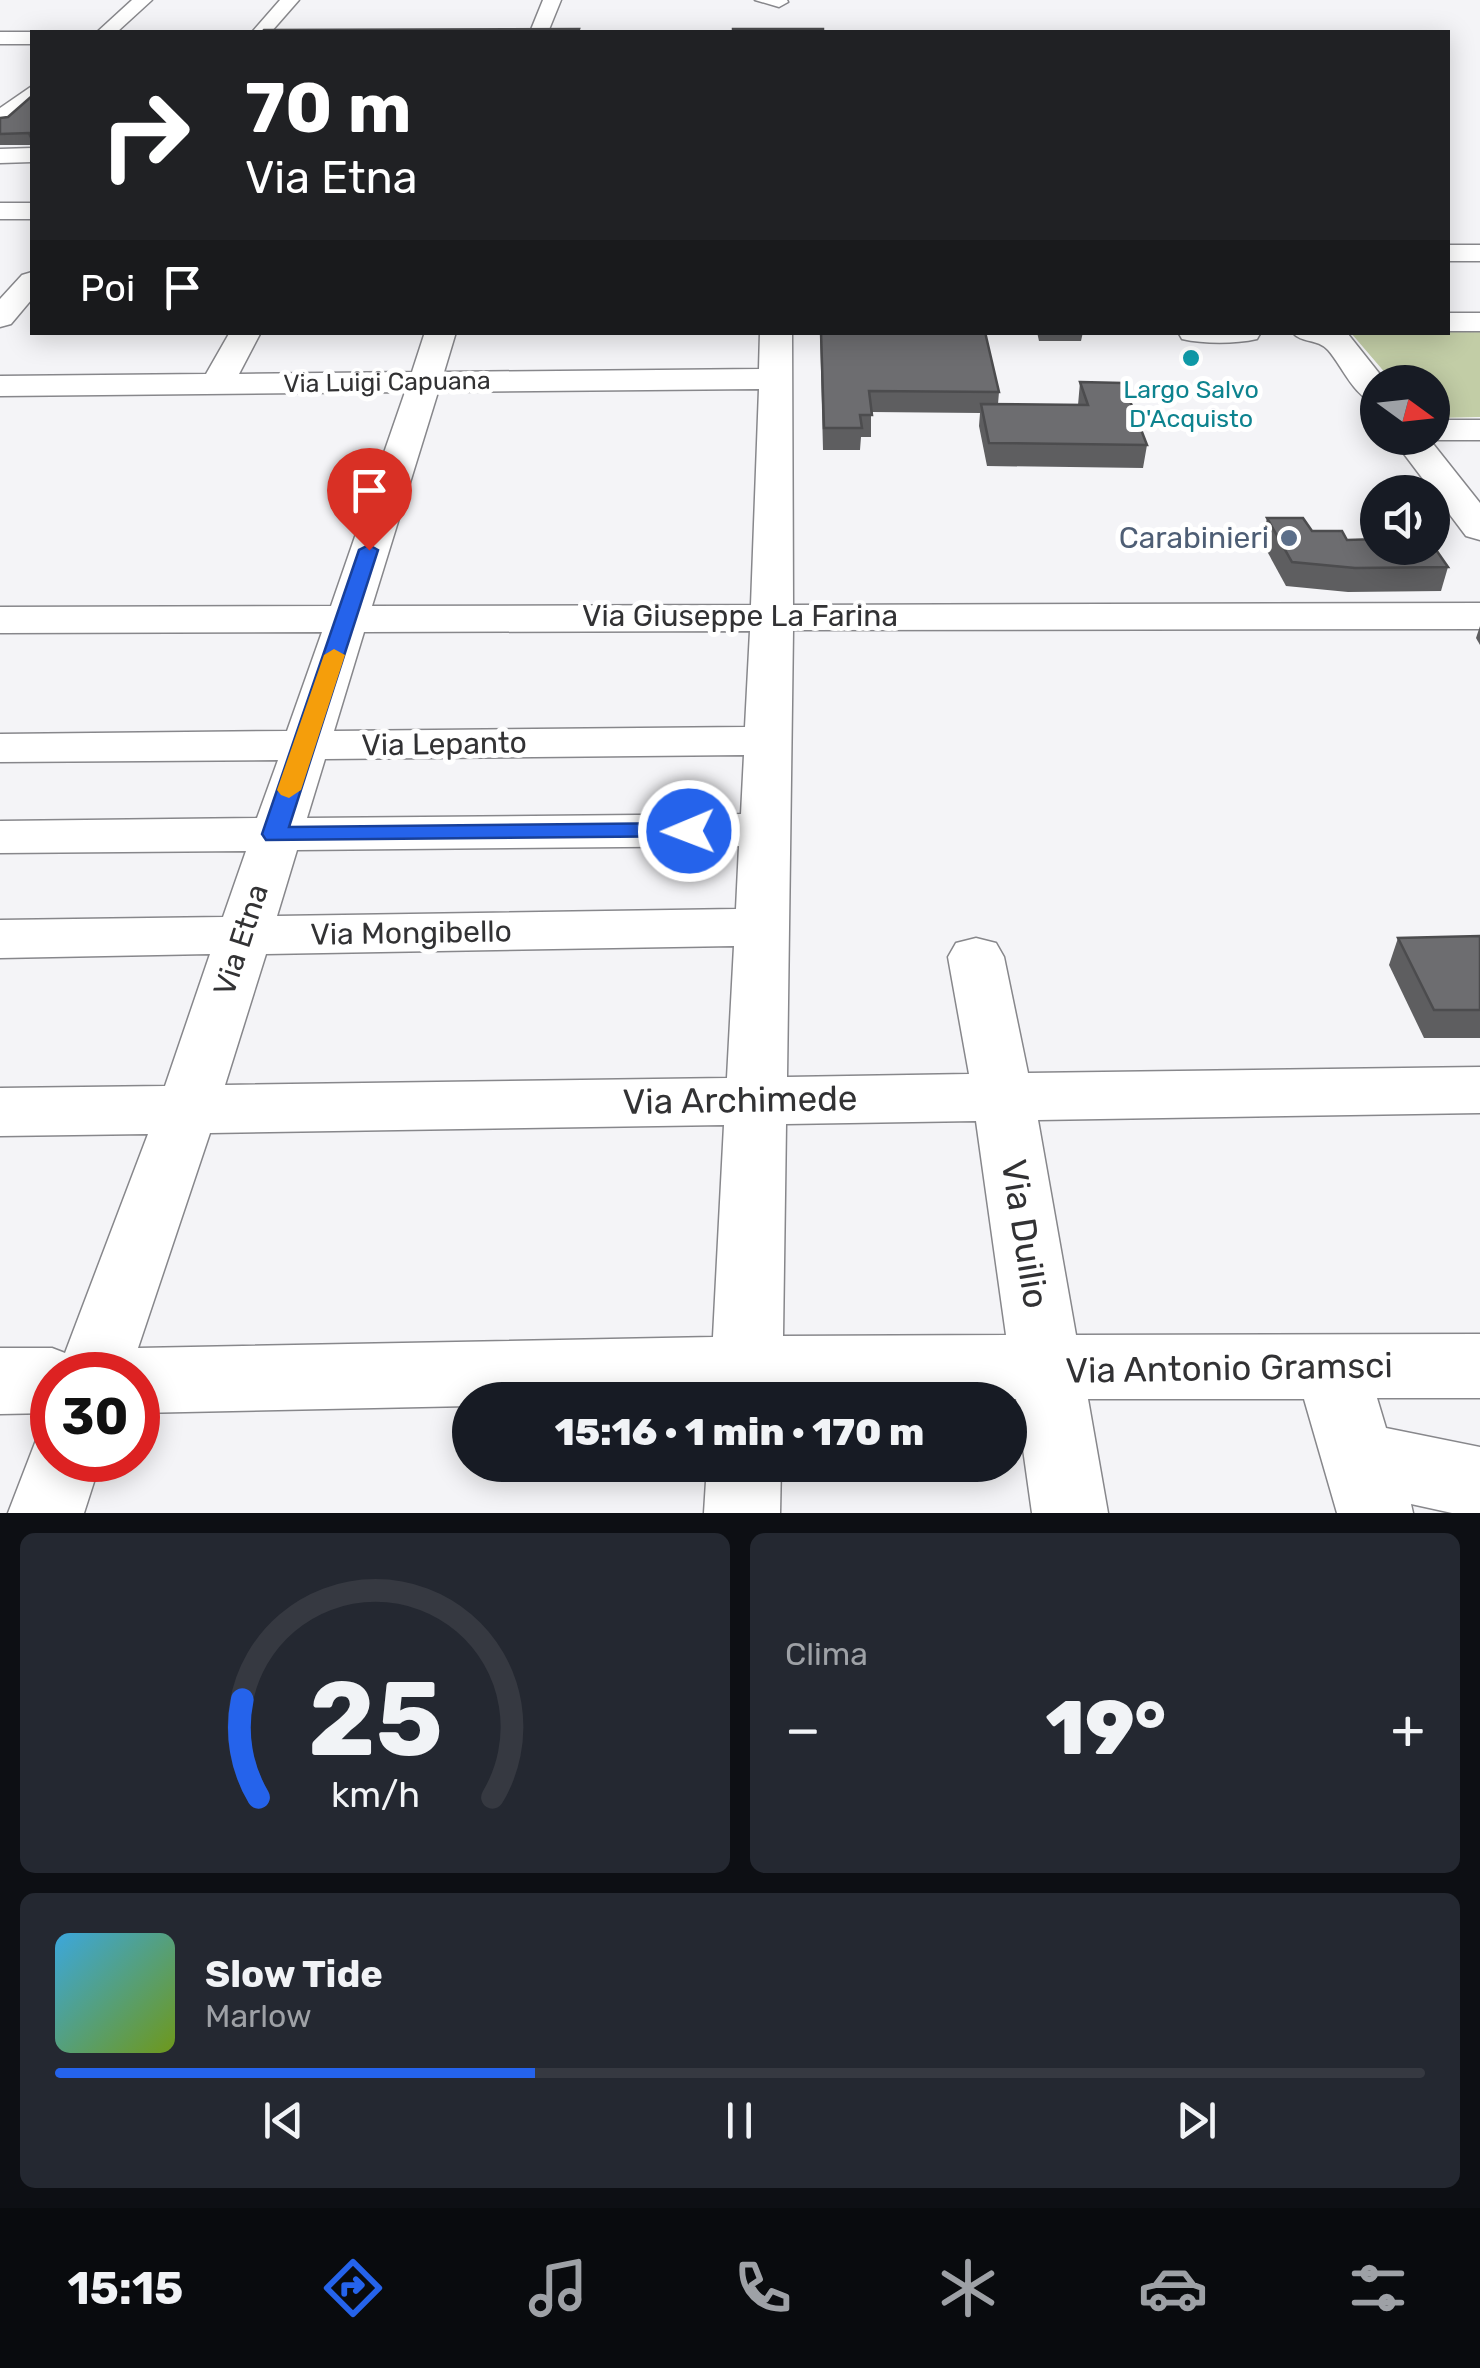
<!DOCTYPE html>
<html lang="it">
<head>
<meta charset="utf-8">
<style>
	body { margin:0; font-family:Rubik,sans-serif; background:#242831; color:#f1f3f6; height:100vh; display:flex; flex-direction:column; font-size:38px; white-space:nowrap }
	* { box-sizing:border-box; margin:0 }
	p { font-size:32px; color:#9ea1a6 }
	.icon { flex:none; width:55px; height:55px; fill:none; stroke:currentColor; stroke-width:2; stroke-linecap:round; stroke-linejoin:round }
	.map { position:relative; height:1513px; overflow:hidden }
	.details { display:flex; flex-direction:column; gap:20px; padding:20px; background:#0d0f14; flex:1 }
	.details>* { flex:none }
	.hud { position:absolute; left:30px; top:30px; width:1420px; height:305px; border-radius:0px; box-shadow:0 5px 25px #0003; background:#202124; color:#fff; overflow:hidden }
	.needle { width:65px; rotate:105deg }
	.buttons { position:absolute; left:1360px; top:365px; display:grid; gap:20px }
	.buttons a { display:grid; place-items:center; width:90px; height:90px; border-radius:50%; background:#171b24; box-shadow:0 5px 25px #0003; font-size:50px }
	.speed { position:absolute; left:30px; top:1352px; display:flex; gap:20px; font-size:50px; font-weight:700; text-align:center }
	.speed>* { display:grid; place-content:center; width:130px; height:130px; border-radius:50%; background:#171b24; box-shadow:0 5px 25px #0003; line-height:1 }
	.speed .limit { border:15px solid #d22; background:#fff; color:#111 }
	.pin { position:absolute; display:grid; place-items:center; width:85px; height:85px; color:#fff; margin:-102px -42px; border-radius:50% 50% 50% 0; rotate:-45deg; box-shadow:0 0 10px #0007 }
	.pin .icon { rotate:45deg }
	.me { position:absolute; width:110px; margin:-55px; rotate:269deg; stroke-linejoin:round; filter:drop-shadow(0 0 8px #0008) }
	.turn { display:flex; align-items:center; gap:35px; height:210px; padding:0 50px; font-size:45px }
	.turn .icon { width:130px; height:130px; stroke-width:2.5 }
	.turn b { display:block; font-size:70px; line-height:85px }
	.then { display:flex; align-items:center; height:95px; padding:0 50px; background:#0003; gap:20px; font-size:38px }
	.big { font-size:75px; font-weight:800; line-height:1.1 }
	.details .tile { flex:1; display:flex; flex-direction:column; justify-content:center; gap:15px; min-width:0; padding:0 35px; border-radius:15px; background:#242831 }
	.details .dial { align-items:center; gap:0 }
	.dial svg { height:260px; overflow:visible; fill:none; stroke:#363941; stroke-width:7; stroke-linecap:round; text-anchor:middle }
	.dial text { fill:#f1f3f6; stroke:none }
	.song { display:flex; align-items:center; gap:30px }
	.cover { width:120px; height:120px; border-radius:15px; background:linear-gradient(135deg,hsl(200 70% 55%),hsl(80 70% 35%)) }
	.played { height:10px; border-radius:5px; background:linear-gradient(90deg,#2563eb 35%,#363941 35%) }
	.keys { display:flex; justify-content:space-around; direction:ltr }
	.heat { display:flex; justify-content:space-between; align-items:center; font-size:55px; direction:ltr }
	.details .tiles { flex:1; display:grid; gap:20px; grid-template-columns:1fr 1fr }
	.tile:last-child { grid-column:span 2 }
	.trip { position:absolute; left:452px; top:1382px; width:575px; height:100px; border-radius:50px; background:#171b24; box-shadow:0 5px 25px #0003; font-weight:800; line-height:100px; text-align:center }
	.menu { display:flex; height:160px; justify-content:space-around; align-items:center; background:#090b0e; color:#9ea1a6 }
	.menu .icon { width:70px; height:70px }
	.menu .on { color:#2563eb }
	.menu b { font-size:45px; color:#f1f3f6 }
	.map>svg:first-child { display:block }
	.green { fill:#c2cda6 }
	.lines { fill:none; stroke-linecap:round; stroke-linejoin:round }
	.minor-casing { stroke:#87878b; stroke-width:3 }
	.minor { fill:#fff; fill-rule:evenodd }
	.wall { fill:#5e5e60 }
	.building { fill:#6d6d70; stroke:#4c4c4e; stroke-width:2.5 }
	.route { fill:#2563eb; stroke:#184099; stroke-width:2.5 }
	.slow { fill:#f59e0b }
	.culture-dot { fill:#0f9aa8; stroke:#fff; stroke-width:4 }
	.service-dot { fill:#5c6f8a; stroke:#fff; stroke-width:4 }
	.labels { text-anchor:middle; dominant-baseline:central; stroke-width:10; stroke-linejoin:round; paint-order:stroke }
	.far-street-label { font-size:25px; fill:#323234; stroke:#fff }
	.far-culture-label { font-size:25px; fill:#0d838f; stroke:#fff }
	.service-label { font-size:30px; fill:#4e5e75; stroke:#fff; text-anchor:end }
	.street-label { font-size:30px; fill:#323234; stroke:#fff }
	.near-street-label { font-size:35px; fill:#323234; stroke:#fff }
</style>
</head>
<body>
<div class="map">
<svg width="1480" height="1513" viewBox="0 0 1480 1513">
	<rect width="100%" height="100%" fill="#f4f4f7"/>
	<path class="green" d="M 1448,327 L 1480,327 L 1480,417 L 1433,418 L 1432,382 L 1393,382 L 1351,333 L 1448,332 Z"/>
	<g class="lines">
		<defs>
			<g id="minor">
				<path d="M 132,0 L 152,0 L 117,32 L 97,32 Z"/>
				<path d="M 280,0 L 299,0 L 271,32 L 252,32 Z"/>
				<path d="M 543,0 L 561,0 L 548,32 L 530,32 Z"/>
				<path d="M 755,0 L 787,0 L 788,2 L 779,7 Z"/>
				<path d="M 0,32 L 34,32 L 32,44 L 0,44 Z"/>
				<path d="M 32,86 L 32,104 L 8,125 L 0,127 L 0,108 Z"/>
				<path d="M 32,148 L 32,162 L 0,163 L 0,149 Z"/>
				<rect x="0" y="203" width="32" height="16"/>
				<rect x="1448" y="245" width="32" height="16"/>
				<path d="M 32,272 L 32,299 L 11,324 L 0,327 L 0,299 L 22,275 Z"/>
				<rect x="1448" y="313" width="32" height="18"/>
				<path d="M 230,332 L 261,332 L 239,374 L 412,372 L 425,332 L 456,332 L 444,372 L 759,369 L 760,332 L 792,332 L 793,605 L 1480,603 L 1480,629 L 793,630 L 787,1077 L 969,1074 L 948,957 L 956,943 L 976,938 L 996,943 L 1004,957 L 1028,1073 L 1480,1067 L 1480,1113 L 1038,1120 L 1076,1335 L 1480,1334 L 1480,1398 L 1377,1398 L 1386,1428 L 1480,1447 L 1480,1513 L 1452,1513 L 1411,1504 L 1413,1513 L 1337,1513 L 1304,1399 L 1088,1399 L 1108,1513 L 1032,1513 L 1016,1399 L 470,1400 L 470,1406 L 138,1413 L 138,1375 L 52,1375 L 52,1413 L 0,1414 L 0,1348 L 52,1348 L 65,1353 L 148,1134 L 0,1136 L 0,1088 L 165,1086 L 210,954 L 0,958 L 0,920 L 223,917 L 246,851 L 0,853 L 0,821 L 257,818 L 278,760 L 0,762 L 0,734 L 287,731 L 322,632 L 0,633 L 0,607 L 331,606 L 405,392 L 0,396 L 0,376 L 206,374 ZM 759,389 L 751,605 L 372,606 L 438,392 ZM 750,631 L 745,727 L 334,731 L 364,632 ZM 744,755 L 741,814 L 307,818 L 325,759 ZM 739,846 L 736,909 L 277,916 L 297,850 ZM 734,946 L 727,1078 L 225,1085 L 266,954 ZM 976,1121 L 1006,1335 L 783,1336 L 786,1124 ZM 724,1125 L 713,1337 L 138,1348 L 210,1133 Z"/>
				<path d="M 1178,332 L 1261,332 L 1257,339 C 1235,344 1204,344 1182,339 Z"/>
				<path d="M 1292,332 L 1348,334 L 1386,382 L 1378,382 L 1378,404 C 1354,398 1343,367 1328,350 C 1317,338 1302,344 1292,332 Z"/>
				<path d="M 1432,420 L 1480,420 L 1480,440 L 1430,440 L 1480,503 L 1480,540 L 1466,536 L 1392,438 L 1432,438 Z"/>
				<path d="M 52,1429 L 52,1460 L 101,1460 L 84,1513 L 8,1513 L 38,1435 Z"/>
				<path d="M 707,1465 L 781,1465 L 780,1513 L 704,1513 Z"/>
			</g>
		</defs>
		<use href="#minor" class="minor-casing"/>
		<use href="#minor" class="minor"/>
	</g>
	<g class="wall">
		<path d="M 32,91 L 32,145 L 0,145 L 0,118 L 8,117 L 32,96 Z"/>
		<path d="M 820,332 L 985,332 L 999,392 L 998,404 L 1078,405 L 1080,382 L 1147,445 L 1143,468 L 987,466 L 979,426 L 980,413 L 871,412 L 871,437 L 861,437 L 860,450 L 823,450 Z"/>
		<path d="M 1037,332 L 1083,332 L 1081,341 L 1039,341 Z"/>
		<path d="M 1267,518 L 1448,567 L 1441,591 L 1348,592 L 1286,586 L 1262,542 Z"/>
		<path d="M 1480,626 L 1480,645 L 1476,638 Z"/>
		<path d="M 1480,936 L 1480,1038 L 1424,1038 L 1389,965 L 1398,938 Z"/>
	</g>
	<g class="building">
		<path d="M 579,29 L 578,32 L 262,32 L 264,30 Z"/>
		<rect x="733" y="29" width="90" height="3"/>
		<path d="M 32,91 L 32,140 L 29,133 L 0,134 L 0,118 L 8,117 L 32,96 Z"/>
		<path d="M 821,332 L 985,332 L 999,392 L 869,391 L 872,415 L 860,415 L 862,428 L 824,428 Z"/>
		<path d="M 1080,382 L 1123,383 L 1147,445 L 989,443 L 981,404 L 1088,405 Z"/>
		<path d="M 1267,518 L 1303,518 L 1312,531 L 1342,531 L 1347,540 L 1378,539 L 1378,548 L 1432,548 L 1432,544 L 1448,567 L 1355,568 L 1292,562 Z"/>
		<path d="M 1480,936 L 1480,1010 L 1434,1010 L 1398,938 Z"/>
	</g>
	<path class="route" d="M 369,545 L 378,550 L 289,827 L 689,823 L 701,831 L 698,836 L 266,840 L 262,834 L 359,550 Z"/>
	<path class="slow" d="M 334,649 L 345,655 L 301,790 L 289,798 L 281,795 L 277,790 L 324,655 Z"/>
	<circle class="culture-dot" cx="1191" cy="358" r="10"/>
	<circle class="service-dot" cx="1289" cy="538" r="10"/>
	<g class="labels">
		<g class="far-street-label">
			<text transform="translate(387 382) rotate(-1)">Via Luigi Capuana</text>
		</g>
		<g class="far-culture-label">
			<text x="1191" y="389">Largo Salvo<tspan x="1191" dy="29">D'Acquisto</tspan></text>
		</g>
		<g class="service-label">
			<text x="1269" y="538">Carabinieri</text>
		</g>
		<g class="street-label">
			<text x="740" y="616">Via Giuseppe La Farina</text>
			<text transform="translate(444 744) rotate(-1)">Via Lepanto</text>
			<text transform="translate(411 933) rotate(-1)">Via Mongibello</text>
			<text transform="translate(241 940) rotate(-72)">Via Etna</text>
		</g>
		<g class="near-street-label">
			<text transform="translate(740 1100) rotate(-1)">Via Archimede</text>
			<text transform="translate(1025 1234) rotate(81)">Via Duilio</text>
			<text transform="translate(1229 1368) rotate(-1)">Via Antonio Gramsci</text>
		</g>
	</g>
</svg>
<div class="buttons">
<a><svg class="needle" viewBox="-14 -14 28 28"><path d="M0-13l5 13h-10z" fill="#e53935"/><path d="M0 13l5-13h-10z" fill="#9ea1a6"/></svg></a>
<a><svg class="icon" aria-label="sound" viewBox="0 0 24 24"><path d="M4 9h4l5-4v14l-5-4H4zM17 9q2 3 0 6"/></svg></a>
</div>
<div class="speed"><div class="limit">30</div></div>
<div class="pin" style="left:369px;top:550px;background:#d93025"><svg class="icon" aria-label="arrive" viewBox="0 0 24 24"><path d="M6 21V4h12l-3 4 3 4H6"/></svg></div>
<svg class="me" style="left:689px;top:831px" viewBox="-20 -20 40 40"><circle r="17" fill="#2563eb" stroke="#fff" stroke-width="3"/><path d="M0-11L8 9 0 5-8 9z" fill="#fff"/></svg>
<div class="trip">15:16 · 1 min · 170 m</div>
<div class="hud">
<div class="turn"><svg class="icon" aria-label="right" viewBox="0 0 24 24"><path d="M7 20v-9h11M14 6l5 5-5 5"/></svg><div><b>70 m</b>Via Etna</div></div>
<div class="then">Poi<svg class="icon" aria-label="arrive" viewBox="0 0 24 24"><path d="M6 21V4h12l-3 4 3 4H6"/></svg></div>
</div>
</div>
<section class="details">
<div class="tiles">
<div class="tile dial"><svg viewBox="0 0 100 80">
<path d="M14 69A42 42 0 1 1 86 69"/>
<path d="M14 69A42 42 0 0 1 9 39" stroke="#2563eb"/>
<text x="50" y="56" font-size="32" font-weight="700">25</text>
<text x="50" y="72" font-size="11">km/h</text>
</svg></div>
<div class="tile"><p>Clima</p>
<div class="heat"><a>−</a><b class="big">19°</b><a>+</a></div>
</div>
<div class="tile">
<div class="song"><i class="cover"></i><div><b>Slow Tide</b><p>Marlow</p></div></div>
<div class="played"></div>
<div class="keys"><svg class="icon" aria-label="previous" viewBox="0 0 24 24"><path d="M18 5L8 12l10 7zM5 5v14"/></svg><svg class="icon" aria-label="pause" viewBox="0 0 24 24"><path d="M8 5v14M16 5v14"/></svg><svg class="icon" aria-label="next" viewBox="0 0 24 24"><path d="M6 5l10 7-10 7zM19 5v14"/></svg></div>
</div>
</div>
</section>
<nav class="menu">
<b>15:15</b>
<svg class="icon on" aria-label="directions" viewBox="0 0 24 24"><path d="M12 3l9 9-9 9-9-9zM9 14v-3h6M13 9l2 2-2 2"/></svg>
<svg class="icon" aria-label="music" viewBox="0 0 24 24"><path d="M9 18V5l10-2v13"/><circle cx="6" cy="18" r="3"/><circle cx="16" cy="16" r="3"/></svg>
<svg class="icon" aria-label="phone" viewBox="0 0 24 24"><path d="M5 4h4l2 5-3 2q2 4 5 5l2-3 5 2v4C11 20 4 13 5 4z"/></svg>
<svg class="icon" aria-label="climate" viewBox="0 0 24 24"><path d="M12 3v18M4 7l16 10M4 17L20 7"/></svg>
<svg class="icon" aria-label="car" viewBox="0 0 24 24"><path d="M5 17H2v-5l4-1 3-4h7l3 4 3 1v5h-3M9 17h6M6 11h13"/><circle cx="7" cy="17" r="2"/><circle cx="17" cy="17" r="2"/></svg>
<svg class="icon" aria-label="filters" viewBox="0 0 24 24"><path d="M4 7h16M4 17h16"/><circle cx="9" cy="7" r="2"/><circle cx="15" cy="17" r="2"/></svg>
</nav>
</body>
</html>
